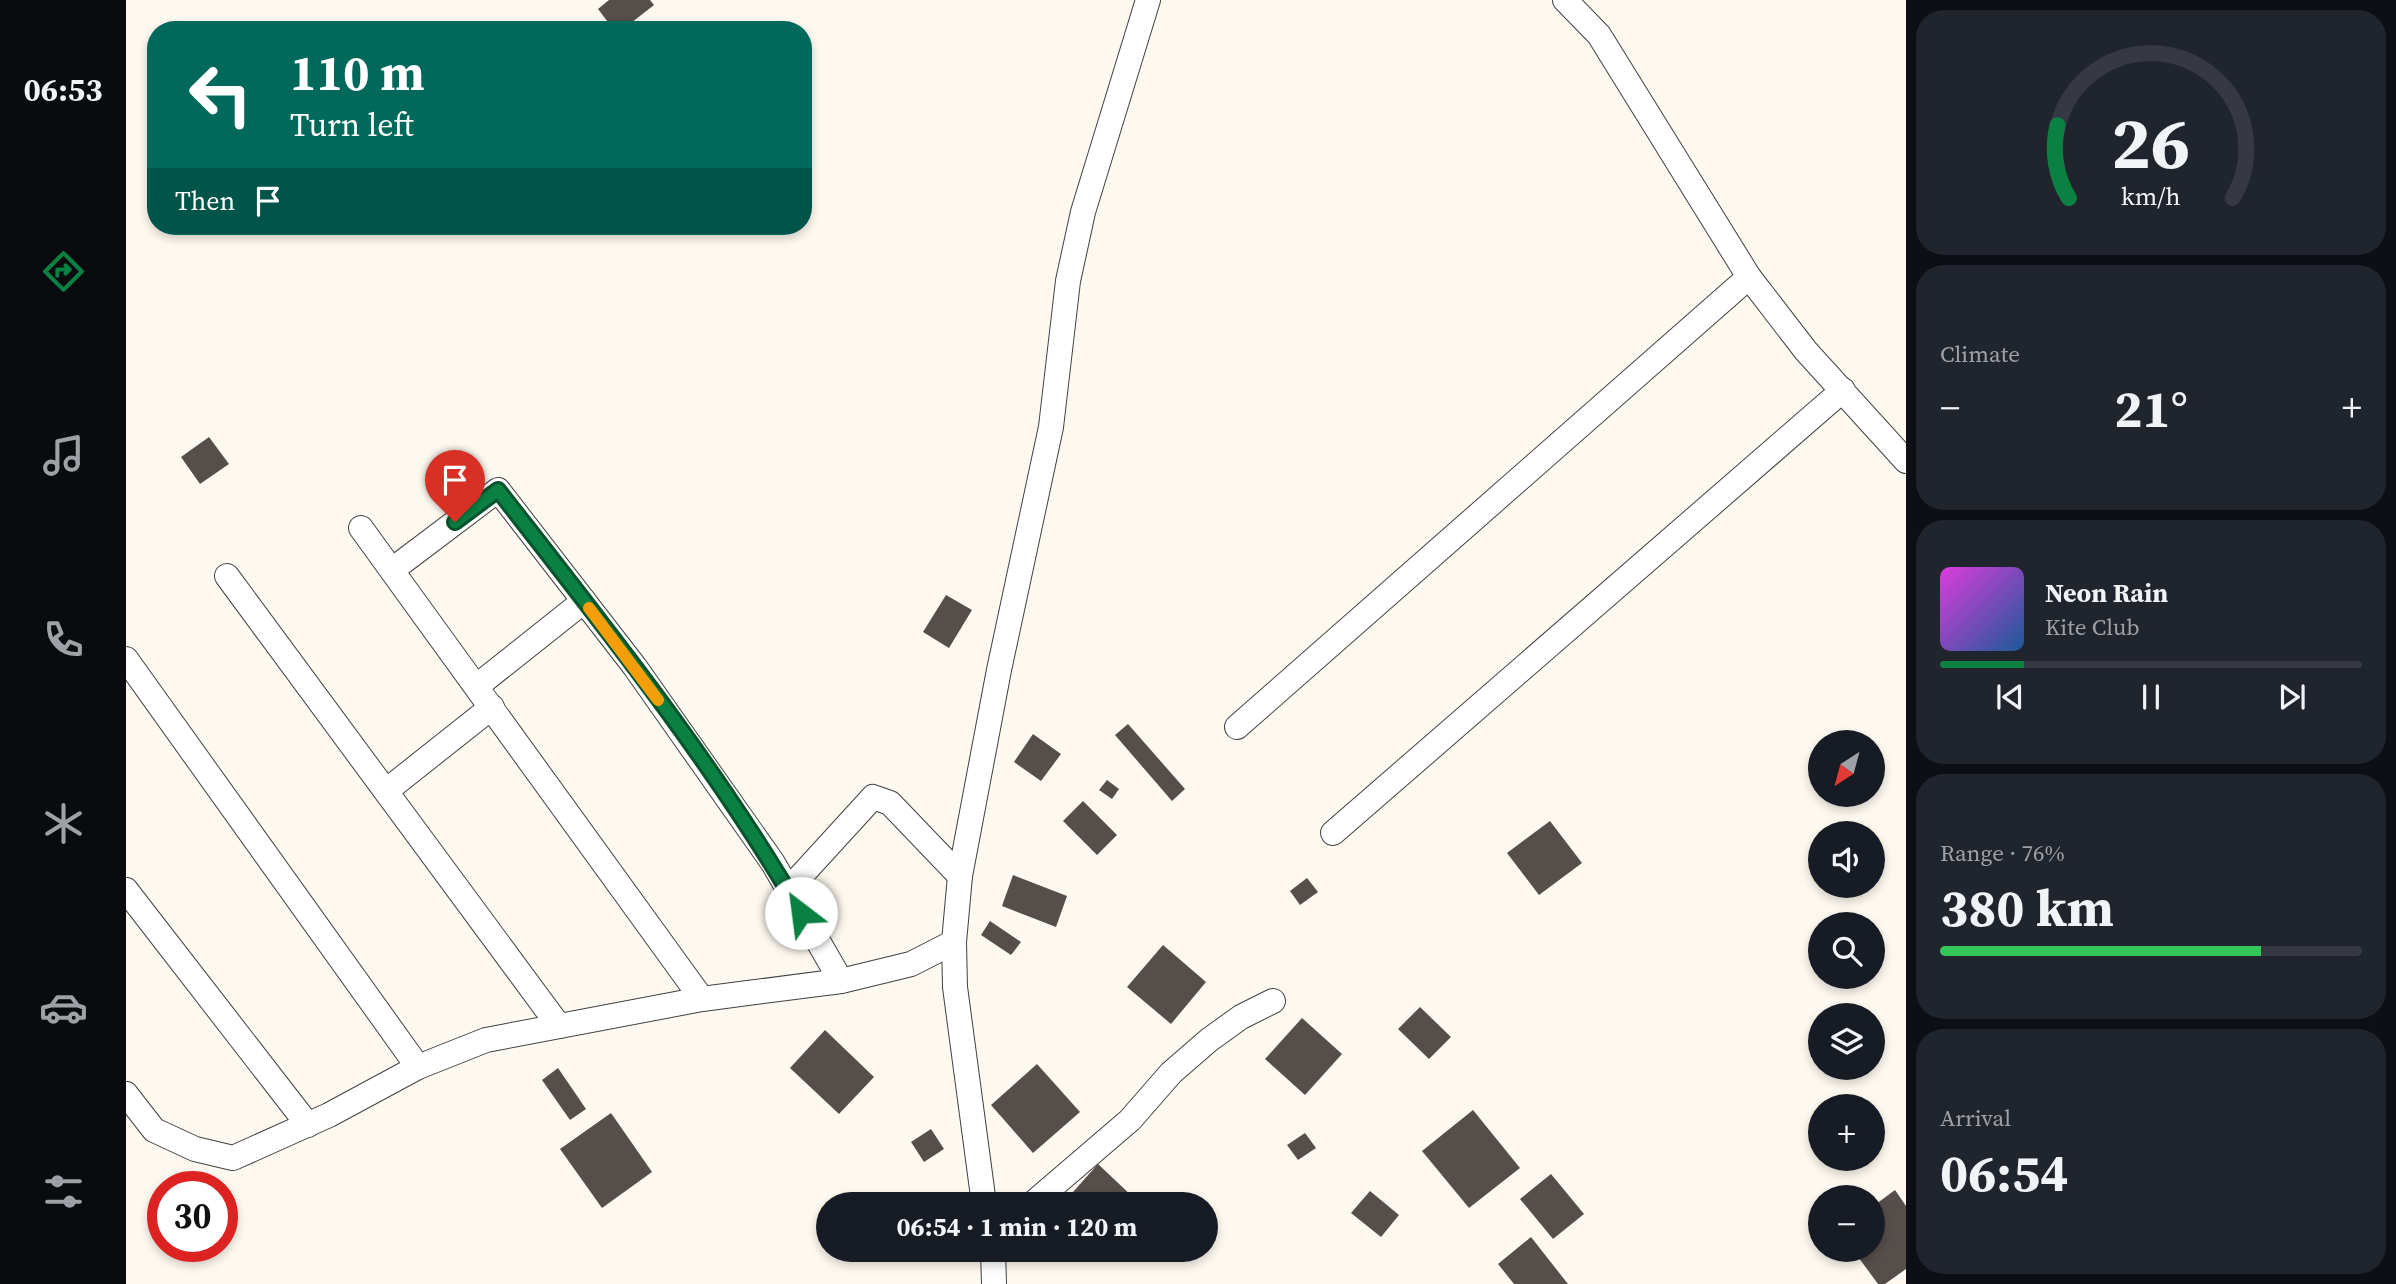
<!DOCTYPE html>
<html lang="en">
<head>
<meta charset="utf-8">
<style>
	body { margin:0; font-family:"Source Serif 4",serif; background:#20242c; color:#f1f3f6; height:100vh; display:flex; flex-direction:column; font-size:26px; white-space:nowrap }
	* { box-sizing:border-box; margin:0 }
	p { font-size:23px; color:#9ea1a6 }
	.icon { flex:none; width:38px; height:38px; fill:none; stroke:currentColor; stroke-width:2; stroke-linecap:round; stroke-linejoin:round }
	.map { position:relative; flex:1; overflow:hidden }
	.side { display:flex; flex-direction:column; gap:10px; padding:10px; background:#0d0f14; width:490px }
	.side>* { flex:none }
	.banner { position:absolute; left:21px; top:21px; width:665px; height:214px; border-radius:28px; box-shadow:0 4px 10px #0003; background:#00695c; color:#fff; overflow:hidden }
	.needle { width:46px; rotate:216deg }
	.controls { position:absolute; left:1682px; top:730px; display:grid; gap:14px }
	.controls a { display:grid; place-items:center; width:77px; height:77px; border-radius:50%; background:#171b24; box-shadow:0 4px 10px #0003; font-size:35px }
	.speed { position:absolute; left:21px; top:1171px; display:flex; gap:14px; font-size:35px; font-weight:700; text-align:center }
	.speed>* { display:grid; place-content:center; width:91px; height:91px; border-radius:50%; background:#171b24; box-shadow:0 4px 10px #0003; line-height:1 }
	.speed .limit { border:10px solid #d22; background:#fff; color:#111 }
	.pin { position:absolute; display:grid; place-items:center; width:60px; height:60px; color:#fff; margin:-72px -30px; border-radius:50% 50% 50% 0; rotate:-45deg; box-shadow:0 0 7px #0007 }
	.pin .icon { rotate:45deg }
	.me { position:absolute; width:77px; margin:-38px; rotate:330deg; stroke-linejoin:round; filter:drop-shadow(0 0 5px #0008) }
	.turn { display:flex; align-items:center; gap:24px; height:147px; padding:0 28px; font-size:32px }
	.turn .icon { width:91px; height:91px; stroke-width:2.5 }
	.turn b { display:block; font-size:49px; line-height:60px }
	.then { display:flex; align-items:center; height:66px; padding:0 28px; background:#0003; gap:14px; font-size:26px }
	.big { font-size:52px; font-weight:700; line-height:1.1 }
	.side .widget { flex:1; display:flex; flex-direction:column; justify-content:center; gap:10px; min-width:0; padding:0 24px; border-radius:28px; background:#20242c }
	.side .dial { align-items:center; gap:0 }
	.dial svg { height:182px; overflow:visible; fill:none; stroke:#363941; stroke-width:7; stroke-linecap:round; text-anchor:middle }
	.dial text { fill:#f1f3f6; stroke:none }
	.song { display:flex; align-items:center; gap:21px }
	.cover { width:84px; height:84px; border-radius:10px; background:linear-gradient(135deg,hsl(300 70% 55%),hsl(210 70% 35%)) }
	.played { height:7px; border-radius:4px; background:linear-gradient(90deg,#0b8043 20%,#363941 20%) }
	.keys { display:flex; justify-content:space-around; direction:ltr }
	.heat { display:flex; justify-content:space-between; align-items:center; font-size:38px; direction:ltr }
	.charge { height:10px; border-radius:5px; background:linear-gradient(90deg,#34c759 76%,#363941 0) }
	.trip { position:absolute; left:690px; top:1192px; width:402px; height:70px; border-radius:35px; background:#171b24; box-shadow:0 4px 10px #0003; font-weight:700; line-height:70px; text-align:center }
	main { display:flex; flex:1; min-height:0 }
	.tab-bar { display:flex; flex-direction:column; width:126px; justify-content:space-around; align-items:center; background:#090b0e; color:#9ea1a6 }
	.tab-bar .icon { width:49px; height:49px }
	.tab-bar .active { color:#0b8043 }
	.tab-bar b { font-size:32px; color:#f1f3f6 }
	.map>svg:first-child { display:block }
	.building { fill:#564e4b }
	.lines { fill:none; stroke-linecap:round; stroke-linejoin:round }
	.street-casing { stroke:#414141; stroke-width:26 }
	.street { stroke:#fff; stroke-width:24 }
	.route-casing { stroke:#07532c; stroke-width:18 }
	.route { stroke:#0b8043; stroke-width:12 }
	.slow { stroke:#f59e0b; stroke-width:12 }
</style>
</head>
<body>
<main>
<nav class="tab-bar">
<b>06:53</b>
<svg class="icon active" aria-label="directions" viewBox="0 0 24 24"><path d="M12 3l9 9-9 9-9-9zM9 14v-3h6M13 9l2 2-2 2"/></svg>
<svg class="icon" aria-label="music" viewBox="0 0 24 24"><path d="M9 18V5l10-2v13"/><circle cx="6" cy="18" r="3"/><circle cx="16" cy="16" r="3"/></svg>
<svg class="icon" aria-label="phone" viewBox="0 0 24 24"><path d="M5 4h4l2 5-3 2q2 4 5 5l2-3 5 2v4C11 20 4 13 5 4z"/></svg>
<svg class="icon" aria-label="climate" viewBox="0 0 24 24"><path d="M12 3v18M4 7l16 10M4 17L20 7"/></svg>
<svg class="icon" aria-label="car" viewBox="0 0 24 24"><path d="M5 17H2v-5l4-1 3-4h7l3 4 3 1v5h-3M9 17h6M6 11h13"/><circle cx="7" cy="17" r="2"/><circle cx="17" cy="17" r="2"/></svg>
<svg class="icon" aria-label="filters" viewBox="0 0 24 24"><path d="M4 7h16M4 17h16"/><circle cx="9" cy="7" r="2"/><circle cx="15" cy="17" r="2"/></svg>
</nav>
<div class="map">
<svg width="1780" height="1284" viewBox="0 0 1780 1284">
	<rect width="100%" height="100%" fill="#fef9f0"/>
	<g class="building">
		<path d="M 483,0 L 524,0 L 528,5 L 496,30 L 488,30 L 472,9 Z"/>
		<path d="M 83,437 L 103,464 L 74,484 L 55,457 Z"/>
		<path d="M 820,595 L 846,610 L 823,648 L 797,632 Z"/>
		<path d="M 1002,724 L 1059,789 L 1046,801 L 989,735 Z"/>
		<path d="M 907,734 L 935,754 L 915,781 L 888,762 Z"/>
		<path d="M 981,780 L 993,789 L 986,799 L 973,790 Z"/>
		<path d="M 957,801 L 991,835 L 971,855 L 937,821 Z"/>
		<path d="M 1424,821 L 1456,863 L 1413,895 L 1381,853 Z"/>
		<path d="M 887,875 L 941,896 L 930,927 L 876,906 Z"/>
		<path d="M 1181,878 L 1192,892 L 1174,905 L 1164,891 Z"/>
		<path d="M 864,921 L 895,942 L 885,955 L 855,935 Z"/>
		<path d="M 1037,945 L 1080,982 L 1045,1024 L 1001,987 Z"/>
		<path d="M 1294,1007 L 1325,1037 L 1303,1059 L 1272,1029 Z"/>
		<path d="M 1176,1018 L 1216,1054 L 1179,1095 L 1139,1059 Z"/>
		<path d="M 699,1030 L 748,1077 L 713,1114 L 664,1068 Z"/>
		<path d="M 911,1064 L 954,1112 L 907,1153 L 865,1105 Z"/>
		<path d="M 432,1068 L 460,1109 L 444,1120 L 416,1080 Z"/>
		<path d="M 1347,1110 L 1394,1168 L 1343,1208 L 1296,1151 Z"/>
		<path d="M 485,1113 L 526,1172 L 476,1208 L 434,1149 Z"/>
		<path d="M 805,1129 L 818,1149 L 798,1162 L 785,1142 Z"/>
		<path d="M 1179,1133 L 1190,1148 L 1172,1160 L 1161,1145 Z"/>
		<path d="M 972,1164 L 1008,1198 L 1003,1204 L 961,1204 L 947,1192 Z"/>
		<path d="M 1425,1174 L 1458,1214 L 1427,1239 L 1394,1199 Z"/>
		<path d="M 1769,1190 L 1780,1206 L 1780,1269 L 1759,1284 L 1752,1284 L 1727,1250 L 1746,1250 L 1746,1207 Z"/>
		<path d="M 1244,1191 L 1273,1215 L 1255,1237 L 1225,1213 Z"/>
		<path d="M 1405,1237 L 1442,1284 L 1388,1284 L 1372,1264 Z"/>
		<path d="M 919,1250 L 944,1250 L 932,1262 Z"/>
	</g>
	<g class="lines">
		<defs>
			<g id="street">
				<path d="M 1439,0 L 1473,35 L 1623,277 L 1680,351 L 1780,461"/>
				<path d="M 235,528 L 576,999"/>
				<path d="M 266,570 L 372,490 L 509,667 L 647,863 L 715,981"/>
				<path d="M 101,576 L 433,1026"/>
				<path d="M 0,659 L 292,1067"/>
				<path d="M 351,686 L 458,601"/>
				<path d="M 1111,727 L 1623,277"/>
				<path d="M 260,791 L 366,707"/>
				<path d="M 1207,833 L 1717,390"/>
				<path d="M 0,890 L 182,1125"/>
				<path d="M 662,890 L 747,797 L 764,803 L 834,876"/>
				<path d="M 0,1094 L 28,1130 L 69,1149 L 107,1158 L 203,1115 L 292,1067 L 360,1040 L 576,999 L 715,981 L 785,964 L 828,942"/>
				<path d="M 858,1204 L 829,987 L 828,942 L 834,876 L 873,670 L 925,427 L 942,281 L 957,212 L 1022,0"/>
				<path d="M 906,1204 L 1004,1120 L 1045,1073 L 1083,1040 L 1115,1017 L 1147,1001"/>
				<path d="M 867,1250 L 868,1284"/>
			</g>
		</defs>
		<use href="#street" class="street-casing"/>
		<use href="#street" class="street"/>
	</g>
	<g class="lines">
		<defs>
			<path id="route" d="M 329,522 L 372,490 C 478,626 588,763 675,913"/>
		</defs>
		<use href="#route" class="route-casing"/>
		<use href="#route" class="route"/>
		<path class="slow" d="M 463,608 L 532,700"/>
	</g>
</svg>
<div class="controls">
<a><svg class="needle" viewBox="-14 -14 28 28"><path d="M0-13l5 13h-10z" fill="#e53935"/><path d="M0 13l5-13h-10z" fill="#9ea1a6"/></svg></a>
<a><svg class="icon" aria-label="sound" viewBox="0 0 24 24"><path d="M4 9h4l5-4v14l-5-4H4zM17 9q2 3 0 6"/></svg></a>
<a><svg class="icon" aria-label="search" viewBox="0 0 24 24"><circle cx="10" cy="10" r="6"/><path d="M15 15l6 6"/></svg></a>
<a><svg class="icon" aria-label="layers" viewBox="0 0 24 24"><path d="M12 4l9 5-9 5-9-5zM3 14l9 5 9-5"/></svg></a>
<a>+</a>
<a>−</a>
</div>
<div class="speed"><div class="limit">30</div></div>
<div class="pin" style="left:329px;top:522px;background:#d93025"><svg class="icon" aria-label="arrive" viewBox="0 0 24 24"><path d="M6 21V4h12l-3 4 3 4H6"/></svg></div>
<svg class="me" style="left:675px;top:913px" viewBox="-20 -20 40 40"><circle r="19" fill="#fff"/><path d="M0-13L10 11 0 6-10 11z" fill="#0b8043"/></svg>
<div class="trip">06:54 · 1 min · 120 m</div>
<div class="banner">
<div class="turn"><svg class="icon" aria-label="left" viewBox="0 0 24 24"><path d="M17 20v-9H6M10 6l-5 5 5 5"/></svg><div><b>110 m</b>Turn left</div></div>
<div class="then">Then<svg class="icon" aria-label="arrive" viewBox="0 0 24 24"><path d="M6 21V4h12l-3 4 3 4H6"/></svg></div>
</div>
</div>
<section class="side">
<div class="widget dial"><svg viewBox="0 0 100 80">
<path d="M14 69A42 42 0 1 1 86 69"/>
<path d="M14 69A42 42 0 0 1 9 37" stroke="#0b8043"/>
<text x="50" y="56" font-size="32" font-weight="700">26</text>
<text x="50" y="72" font-size="11">km/h</text>
</svg></div>
<div class="widget"><p>Climate</p>
<div class="heat"><a>−</a><b class="big">21°</b><a>+</a></div>
</div>
<div class="widget">
<div class="song"><i class="cover"></i><div><b>Neon Rain</b><p>Kite Club</p></div></div>
<div class="played"></div>
<div class="keys"><svg class="icon" aria-label="previous" viewBox="0 0 24 24"><path d="M18 5L8 12l10 7zM5 5v14"/></svg><svg class="icon" aria-label="pause" viewBox="0 0 24 24"><path d="M8 5v14M16 5v14"/></svg><svg class="icon" aria-label="next" viewBox="0 0 24 24"><path d="M6 5l10 7-10 7zM19 5v14"/></svg></div>
</div>
<div class="widget"><p>Range · 76%</p><b class="big">380 km</b><div class="charge"></div></div>
<div class="widget"><p>Arrival</p><b class="big">06:54</b></div>
</section>
</main>
</body>
</html>
